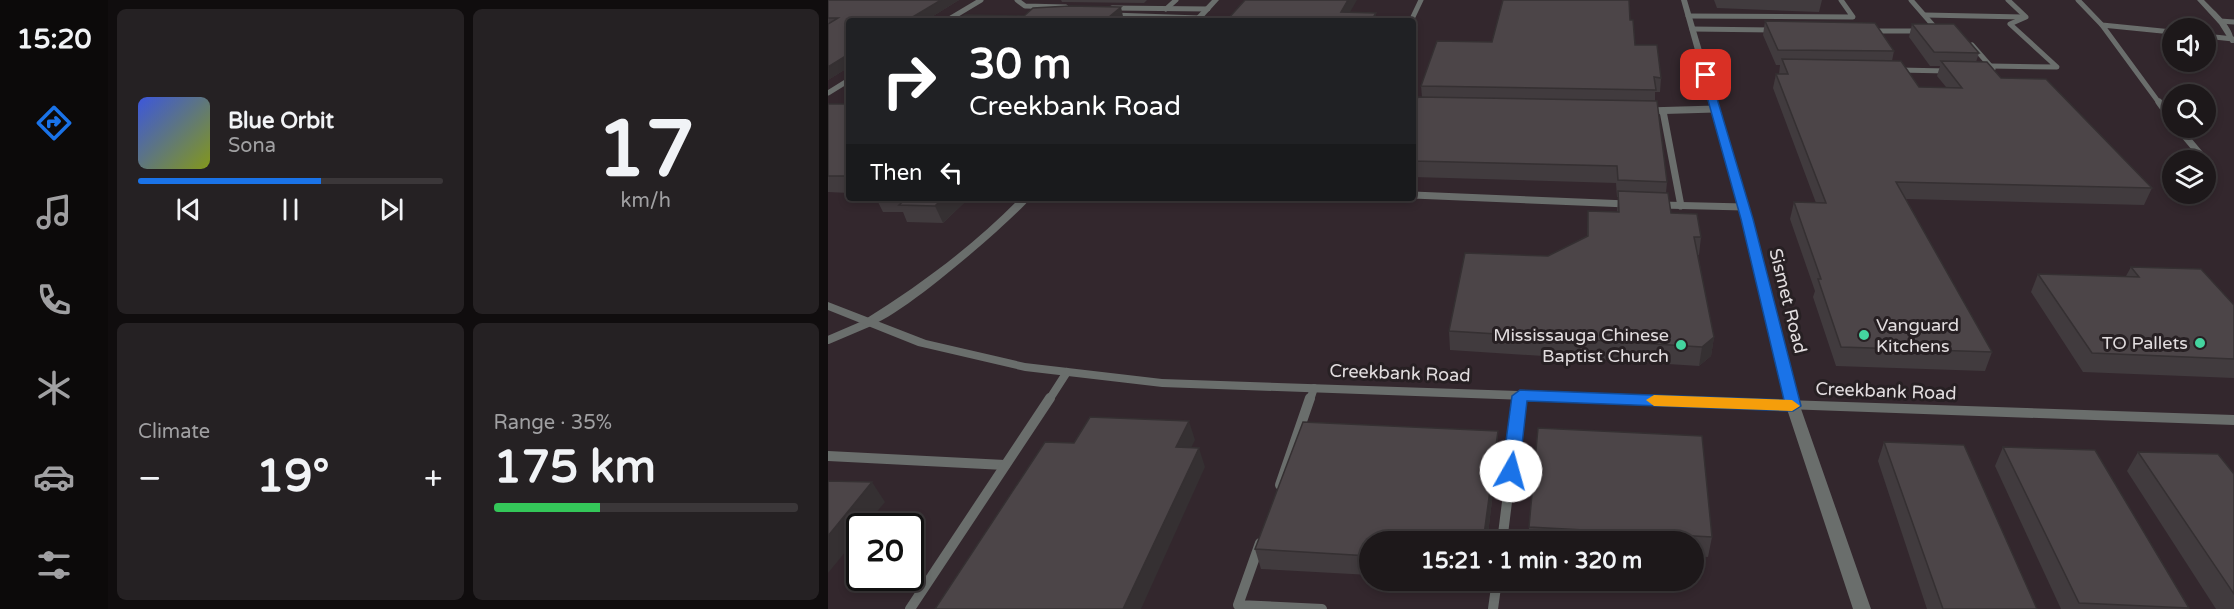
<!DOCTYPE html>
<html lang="en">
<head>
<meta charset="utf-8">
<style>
	body { margin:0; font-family:"Varela Round",sans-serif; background:#252123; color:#f1f3f6; height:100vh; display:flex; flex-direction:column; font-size:22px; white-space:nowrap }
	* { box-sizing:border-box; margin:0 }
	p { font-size:20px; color:#a0a0a2 }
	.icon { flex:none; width:33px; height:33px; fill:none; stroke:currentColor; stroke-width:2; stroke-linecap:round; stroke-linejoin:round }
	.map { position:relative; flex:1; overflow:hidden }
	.sheet { display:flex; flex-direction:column; gap:9px; padding:9px; background:#100d0e; width:720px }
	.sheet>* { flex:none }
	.banner { position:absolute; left:18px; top:18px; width:570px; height:183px; border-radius:6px; box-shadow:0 3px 9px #0003,0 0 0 2px #3b3739; background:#202124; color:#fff; overflow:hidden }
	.buttons { position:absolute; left:1334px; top:18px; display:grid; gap:12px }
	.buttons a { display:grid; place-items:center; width:54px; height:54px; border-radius:50%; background:#1d181a; box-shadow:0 3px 9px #0003,0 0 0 2px #3b3739; font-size:30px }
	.speed { position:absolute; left:18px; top:513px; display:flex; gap:12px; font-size:30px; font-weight:700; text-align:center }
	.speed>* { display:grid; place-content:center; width:78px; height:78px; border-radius:50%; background:#1d181a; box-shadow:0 3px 9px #0003,0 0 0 2px #3b3739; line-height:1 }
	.speed .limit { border:3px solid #111; border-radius:9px; background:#fff; color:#111 }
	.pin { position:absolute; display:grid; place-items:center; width:51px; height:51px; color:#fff; margin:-26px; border-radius:12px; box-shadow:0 3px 9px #0006 }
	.me { position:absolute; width:66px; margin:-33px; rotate:7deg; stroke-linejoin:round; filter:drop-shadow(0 0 4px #0008) }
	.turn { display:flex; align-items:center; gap:21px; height:126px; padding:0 24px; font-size:27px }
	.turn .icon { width:78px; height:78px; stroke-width:2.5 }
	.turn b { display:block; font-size:42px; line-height:51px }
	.then { display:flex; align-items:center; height:57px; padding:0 24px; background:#0003; gap:12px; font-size:22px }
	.big { font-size:45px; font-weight:700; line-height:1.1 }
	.sheet .widget { flex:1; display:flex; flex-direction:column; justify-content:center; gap:9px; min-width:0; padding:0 21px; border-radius:9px; background:#252123 }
	.sheet .dial { align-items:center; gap:0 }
	.dial b { font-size:78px; line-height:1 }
	.song { display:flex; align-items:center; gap:18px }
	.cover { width:72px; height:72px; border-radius:9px; background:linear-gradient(135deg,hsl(230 70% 55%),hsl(70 70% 35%)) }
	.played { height:6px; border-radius:3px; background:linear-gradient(90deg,#1a73e8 60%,#3b3739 60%) }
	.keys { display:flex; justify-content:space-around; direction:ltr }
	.heat { display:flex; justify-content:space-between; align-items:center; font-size:33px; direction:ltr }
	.charge { height:9px; border-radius:4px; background:linear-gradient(90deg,#34c759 35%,#3b3739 0) }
	.sheet .tiles { flex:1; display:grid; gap:9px; grid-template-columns:repeat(2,1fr) }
	.trip { position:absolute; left:531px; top:531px; width:345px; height:60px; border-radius:30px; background:#1d181a; box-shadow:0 3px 9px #0003,0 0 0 2px #3b3739; font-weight:700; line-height:60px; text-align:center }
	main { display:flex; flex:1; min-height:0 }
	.tab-bar { display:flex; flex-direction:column; width:108px; justify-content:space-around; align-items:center; background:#0c0a0a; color:#a0a0a2 }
	.tab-bar .icon { width:42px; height:42px }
	.tab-bar .on { color:#1a73e8 }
	.tab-bar b { font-size:27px; color:#f1f3f6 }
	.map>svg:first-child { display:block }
	.built { fill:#33272d; fill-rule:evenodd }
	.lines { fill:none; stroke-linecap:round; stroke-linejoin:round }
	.service-far3 { stroke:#6a6e6c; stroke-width:5 }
	.service-far2 { stroke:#6a6e6c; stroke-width:7 }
	.service-far1 { stroke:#6a6e6c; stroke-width:8 }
	.service { stroke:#6a6e6c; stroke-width:10 }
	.minor { fill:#6a6e6c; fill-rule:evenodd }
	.tertiary { fill:#6a6e6c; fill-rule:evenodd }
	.wall { fill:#413b3e }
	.shaded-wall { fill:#353032 }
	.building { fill:#4c4548; stroke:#353032; stroke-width:1.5 }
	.route { fill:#1a73e8; stroke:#114b97; stroke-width:1.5 }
	.slow { fill:#f59e0b }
	.poi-dot { fill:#44d49f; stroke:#272023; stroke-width:2 }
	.labels { text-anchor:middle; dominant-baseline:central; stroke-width:6; stroke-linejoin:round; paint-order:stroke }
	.street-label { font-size:18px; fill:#e2dddf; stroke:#272023 }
	.poi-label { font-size:18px; fill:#e2dddf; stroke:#272023; text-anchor:end }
</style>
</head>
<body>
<main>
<nav class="tab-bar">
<b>15:20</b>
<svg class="icon on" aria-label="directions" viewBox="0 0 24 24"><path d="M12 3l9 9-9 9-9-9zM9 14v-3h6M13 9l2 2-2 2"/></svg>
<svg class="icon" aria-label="music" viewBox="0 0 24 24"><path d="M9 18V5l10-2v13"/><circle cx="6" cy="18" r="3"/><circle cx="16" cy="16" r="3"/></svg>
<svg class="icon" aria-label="phone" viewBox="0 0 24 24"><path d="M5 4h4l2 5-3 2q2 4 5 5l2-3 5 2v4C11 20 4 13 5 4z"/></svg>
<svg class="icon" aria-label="climate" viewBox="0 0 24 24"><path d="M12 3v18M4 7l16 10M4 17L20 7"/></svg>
<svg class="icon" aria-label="car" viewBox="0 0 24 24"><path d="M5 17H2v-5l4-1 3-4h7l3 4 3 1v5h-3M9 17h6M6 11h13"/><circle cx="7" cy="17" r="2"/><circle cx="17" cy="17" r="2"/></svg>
<svg class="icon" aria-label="filters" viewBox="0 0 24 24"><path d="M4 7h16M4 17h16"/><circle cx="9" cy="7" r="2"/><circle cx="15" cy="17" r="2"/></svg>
</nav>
<section class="sheet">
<div class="tiles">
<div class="widget">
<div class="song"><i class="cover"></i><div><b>Blue Orbit</b><p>Sona</p></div></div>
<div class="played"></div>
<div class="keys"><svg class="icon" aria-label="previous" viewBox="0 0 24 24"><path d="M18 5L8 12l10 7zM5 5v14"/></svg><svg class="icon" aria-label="pause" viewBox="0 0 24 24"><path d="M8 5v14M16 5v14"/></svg><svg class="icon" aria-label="next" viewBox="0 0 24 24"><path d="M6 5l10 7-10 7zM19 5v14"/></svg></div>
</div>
<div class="widget dial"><b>17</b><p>km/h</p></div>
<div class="widget"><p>Climate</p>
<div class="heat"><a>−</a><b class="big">19°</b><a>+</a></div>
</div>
<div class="widget"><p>Range · 35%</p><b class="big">175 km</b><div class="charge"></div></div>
</div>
</section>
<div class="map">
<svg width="1406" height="609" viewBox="0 0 1406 609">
	<rect width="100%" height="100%" fill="#272023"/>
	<path class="built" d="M 0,0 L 1406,0 L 1406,609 L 0,609 ZM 21,21 L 585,21 L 585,198 L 21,198 ZM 1344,28 L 1377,28 L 1377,62 L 1344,62 ZM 1344,94 L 1377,94 L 1377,128 L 1344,128 ZM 1344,160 L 1377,160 L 1377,194 L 1344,194 ZM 32,526 L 82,526 L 82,578 L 32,578 ZM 542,542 L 866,542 L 866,580 L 542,580 Z"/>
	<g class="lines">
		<g class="service-far3">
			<path d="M 189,0 L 197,6 L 238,7"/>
			<path d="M 1083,0 L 1110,31"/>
			<path d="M 1250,0 L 1274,25 L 1344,32"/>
			<path d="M 284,8 L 380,9"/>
			<path d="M 338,9 L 348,0"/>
			<path d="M 284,15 L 371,18"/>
			<path d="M 1097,15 L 1195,17"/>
			<path d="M 860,16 L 1025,17 L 1013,0"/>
			<path d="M 118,21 L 153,0"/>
			<path d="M 583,21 L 593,0"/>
			<path d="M 1392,21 L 1406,22"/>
			<path d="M 1274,25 L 1332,104"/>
			<path d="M 864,29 L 945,30"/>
			<path d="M 1042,31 L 1092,31"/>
			<path d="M 1377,36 L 1405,39"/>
			<path d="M 1144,45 L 1165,69"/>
			<path d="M 1162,66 L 1229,67 L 1182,24 L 1198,17 L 1180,0"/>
			<path d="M 1070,70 L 1120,71"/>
			<path d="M 0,93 L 21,80"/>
		</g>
		<g class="service-far2">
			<path d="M 1331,102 L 1344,120"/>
			<path d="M 819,111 L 887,109"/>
			<path d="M 835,111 L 853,206"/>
			<path d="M 1350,128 L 1377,160"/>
			<path d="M 1377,161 L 1384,169"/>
			<path d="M 585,195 L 799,204"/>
			<path d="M 833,205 L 916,207"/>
		</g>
		<g class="service-far1">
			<path d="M 0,340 L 40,323"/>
			<path d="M 221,400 L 239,372"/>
			<path d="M 482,400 L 486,388"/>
			<path d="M 692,400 L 692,396"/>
		</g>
		<g class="service">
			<path d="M 0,456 L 177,465"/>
			<path d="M 452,485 L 482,398"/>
			<path d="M 674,542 L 692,398"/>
			<path d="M 432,543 L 410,605 L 494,609"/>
			<path d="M 82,609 L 222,398"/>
			<path d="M 665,609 L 669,580"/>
		</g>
		<g class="minor">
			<path d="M 384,0 L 391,0 L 372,21 L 364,21 Z"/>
			<path d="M 853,0 L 859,0 L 924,219 L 972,406 L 1043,609 L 1025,609 L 958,406 L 914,219 Z"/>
			<path d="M 192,198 L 203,198 C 185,220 58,331 36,326 L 34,323 L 36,320 C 92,285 145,246 192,198 Z"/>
		</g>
		<g class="tertiary">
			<path d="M 1369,0 L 1376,0 C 1387,12 1406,26 1406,43 L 1403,43 L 1391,24 Z"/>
			<path d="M 0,302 L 98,340 L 197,363 L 334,379 L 1406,415 L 1406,425 L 334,387 L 197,371 L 90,346 L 0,310 Z"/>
		</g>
	</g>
	<g class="wall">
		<path d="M 0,0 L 131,0 L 97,21 L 21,21 L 21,67 L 0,80 Z"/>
		<path d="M 233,0 L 319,0 L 316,3 L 234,2 Z"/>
		<path d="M 886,0 L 994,0 L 991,12 L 889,8 Z"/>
		<path d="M 802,20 L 807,45 L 833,78 L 832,92 L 827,92 L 827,101 L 839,182 L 838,193 L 843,213 L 873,237 L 871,255 L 870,255 L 886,337 L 883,356 L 871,366 L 622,350 L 621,331 L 720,256 L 759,236 L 760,211 L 789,212 L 790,197 L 789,197 L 788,183 L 585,177 L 585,109 L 594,97 L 593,86 L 664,42 Z"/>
		<path d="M 937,21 L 1066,51 L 1064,61 L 1091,87 L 1118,87 L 1109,76 L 1112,66 L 1102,66 L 1081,37 L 1084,24 L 1151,53 L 1148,62 L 1173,78 L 1324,188 L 1316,205 L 1078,199 L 1164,352 L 1157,371 L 1008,366 L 985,297 L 987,291 L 962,219 L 966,202 L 988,203 L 945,88 L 948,74 L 951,74 L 952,65 L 948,65 L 935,35 Z"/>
		<path d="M 21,102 L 21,193 L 0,192 L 0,104 L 17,104 Z"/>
		<path d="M 26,198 L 141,198 L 115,223 L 79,222 L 75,212 L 55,212 L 50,202 L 28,201 Z"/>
		<path d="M 1303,267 L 1406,305 L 1406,378 L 1255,372 L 1203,292 L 1210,274 L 1298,276 Z"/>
		<path d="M 670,431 L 670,450 L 659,542 L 542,542 L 542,575 L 433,569 L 427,549 Z"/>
		<path d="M 1056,442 L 1209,609 L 1099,609 L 1050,461 Z"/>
		<path d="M 1175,447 L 1361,608 L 1361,609 L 1233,609 L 1167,466 Z"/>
		<path d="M 1310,452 L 1406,474 L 1406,609 L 1388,609 L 1299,471 Z"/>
		<path d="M 701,527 L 884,537 L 880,557 L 866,556 L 866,542 L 701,542 Z"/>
	</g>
	<g class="shaded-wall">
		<path d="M 113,0 L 131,0 L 97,21 L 78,21 Z"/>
		<path d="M 520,0 L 529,0 L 517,21 L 513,12 Z"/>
		<path d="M 293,7 L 296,21 L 281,17 Z"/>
		<path d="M 548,13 L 548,21 L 543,21 Z"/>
		<path d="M 21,54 L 21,67 L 0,80 L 0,67 Z"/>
		<path d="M 115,198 L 141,198 L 115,223 L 107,206 Z"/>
		<path d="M 886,337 L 883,356 L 871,366 L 874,347 Z"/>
		<path d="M 361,421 L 367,440 L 354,466 L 348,447 Z"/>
		<path d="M 670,431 L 670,450 L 659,542 L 655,542 Z"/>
		<path d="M 371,448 L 377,467 L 313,609 L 295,609 Z"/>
		<path d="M 44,482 L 57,502 L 37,526 L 32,526 L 32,534 L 0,573 L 0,536 Z"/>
	</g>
	<g class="building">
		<path d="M 0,0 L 113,0 L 78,21 L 21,21 L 21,54 L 0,67 L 0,24 L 10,18 L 0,18 Z"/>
		<path d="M 417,0 L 520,0 L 513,12 L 548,13 L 543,21 L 398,21 Z"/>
		<path d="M 675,0 L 801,0 L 802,20 L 805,20 L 807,45 L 829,45 L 833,78 L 826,77 L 828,90 L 593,86 L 609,41 L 664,42 Z"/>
		<path d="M 241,6 L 293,7 L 281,17 L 319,18 L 315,21 L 127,21 L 137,15 L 196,16 L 205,8 Z"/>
		<path d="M 937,21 L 1047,23 L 1066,51 L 950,50 Z"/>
		<path d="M 1084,24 L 1126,24 L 1151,53 L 1106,52 Z"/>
		<path d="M 954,59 L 1073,61 L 1091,87 L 1134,88 L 1113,61 L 1159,62 L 1173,78 L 1218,79 L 1324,188 L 1068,182 L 1164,352 L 1013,347 L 990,279 L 993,279 L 966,202 L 998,203 L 948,74 L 960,74 Z"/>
		<path d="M 590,97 L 829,101 L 839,182 L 790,180 L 789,166 L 585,161 L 585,109 Z"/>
		<path d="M 21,102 L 21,176 L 0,176 L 0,104 L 17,104 Z"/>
		<path d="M 790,191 L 840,193 L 843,213 L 869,214 L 873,237 L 866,237 L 886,337 L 874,347 L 621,331 L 637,253 L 720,256 L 760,236 L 760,211 L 791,212 Z"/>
		<path d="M 79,198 L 115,198 L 107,206 L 71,205 Z"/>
		<path d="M 1303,267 L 1373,269 L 1406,305 L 1406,359 L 1264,353 L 1210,274 L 1311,277 Z"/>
		<path d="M 262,417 L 361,421 L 348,447 L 371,448 L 295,609 L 107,609 L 217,442 L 246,443 Z"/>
		<path d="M 475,422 L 670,431 L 655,542 L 542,542 L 542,556 L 427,549 Z"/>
		<path d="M 710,428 L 874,436 L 884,537 L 701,527 Z"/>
		<path d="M 1056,442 L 1136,445 L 1209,609 L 1115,609 Z"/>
		<path d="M 1175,447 L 1267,450 L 1361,608 L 1251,603 Z"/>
		<path d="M 1310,452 L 1390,454 L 1406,474 L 1406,594 Z"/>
		<path d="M 0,481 L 44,482 L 0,536 Z"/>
	</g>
	<path class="route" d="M 878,73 L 882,75 L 925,219 L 973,406 L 965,411 L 699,401 L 691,471 L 689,475 L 677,475 L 674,471 L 684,396 L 692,390 L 956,400 L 913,219 L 873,75 Z"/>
	<path class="slow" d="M 826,395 L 964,400 L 972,406 L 964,411 L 826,406 L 818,400 Z"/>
	<g class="poi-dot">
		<circle cx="1036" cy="335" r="6"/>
		<circle cx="1372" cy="343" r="6"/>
		<circle cx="853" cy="345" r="6"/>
	</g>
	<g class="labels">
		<g class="street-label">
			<text transform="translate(960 301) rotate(76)">Sismet Road</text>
			<text transform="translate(572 373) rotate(2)">Creekbank Road</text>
			<text transform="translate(1058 391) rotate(2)">Creekbank Road</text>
		</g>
		<g class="poi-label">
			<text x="1048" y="325" text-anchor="start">Vanguard<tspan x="1048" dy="21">Kitchens</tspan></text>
			<text x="841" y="335">Mississauga Chinese<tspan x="841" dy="21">Baptist Church</tspan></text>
			<text x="1360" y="343">TO Pallets</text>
		</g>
	</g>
</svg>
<div class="buttons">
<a><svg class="icon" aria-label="sound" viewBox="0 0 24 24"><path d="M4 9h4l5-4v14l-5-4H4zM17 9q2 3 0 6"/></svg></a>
<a><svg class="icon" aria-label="search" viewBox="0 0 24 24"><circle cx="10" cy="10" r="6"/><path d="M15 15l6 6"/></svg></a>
<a><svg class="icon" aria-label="layers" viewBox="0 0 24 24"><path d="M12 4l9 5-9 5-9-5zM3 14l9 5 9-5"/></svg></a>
</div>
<div class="speed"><div class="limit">20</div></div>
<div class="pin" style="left:878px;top:75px;background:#d93025"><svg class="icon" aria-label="arrive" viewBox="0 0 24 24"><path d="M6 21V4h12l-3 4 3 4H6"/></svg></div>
<svg class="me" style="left:683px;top:471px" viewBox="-20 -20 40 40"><circle r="19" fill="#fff"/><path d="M0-13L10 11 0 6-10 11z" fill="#1a73e8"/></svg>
<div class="trip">15:21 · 1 min · 320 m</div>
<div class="banner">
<div class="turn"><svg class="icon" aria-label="right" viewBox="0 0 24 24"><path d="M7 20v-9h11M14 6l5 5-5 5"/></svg><div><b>30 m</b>Creekbank Road</div></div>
<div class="then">Then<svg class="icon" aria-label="left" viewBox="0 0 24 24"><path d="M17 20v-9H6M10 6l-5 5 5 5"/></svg></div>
</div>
</div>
</main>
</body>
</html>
